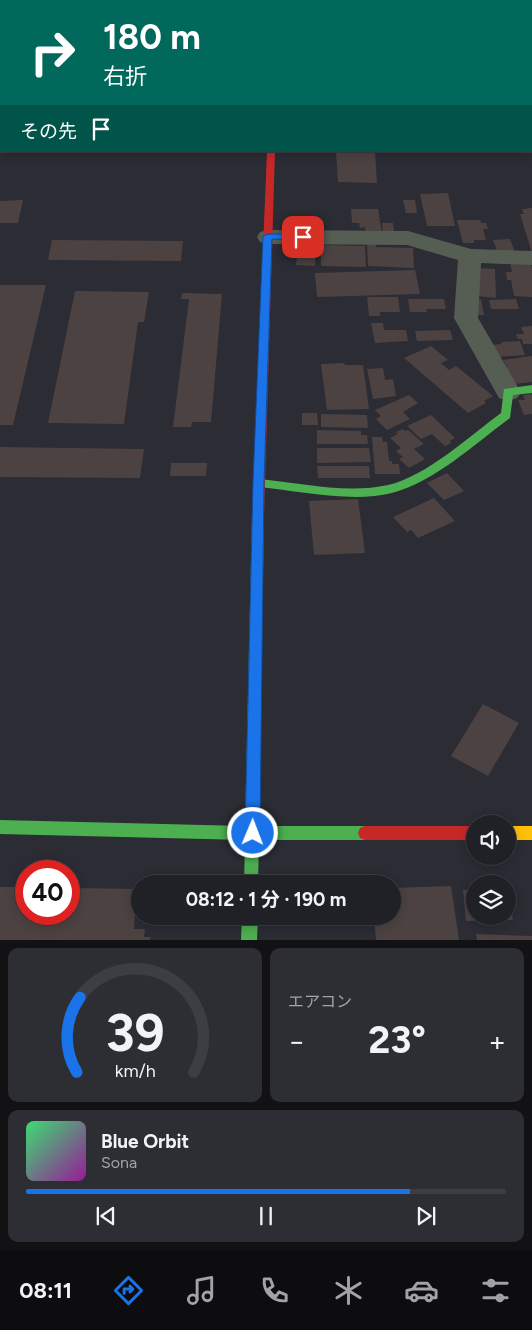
<!DOCTYPE html>
<html lang="ja">
<head>
<meta charset="utf-8">
<style>
	body { margin:0; font-family:Figtree,"Noto Sans JP",sans-serif; background:#2d2e33; color:#f1f3f6; height:100vh; display:flex; flex-direction:column; font-size:19px; white-space:nowrap }
	* { box-sizing:border-box; margin:0 }
	p { font-size:16px; color:#a2a3a7 }
	.icon { flex:none; width:28px; height:28px; fill:none; stroke:currentColor; stroke-width:2; stroke-linecap:round; stroke-linejoin:round }
	.map { position:relative; height:940px; overflow:hidden }
	.side { display:flex; flex-direction:column; gap:8px; padding:8px; background:#121215; flex:1 }
	.side>* { flex:none }
	.top-card { position:absolute; left:0px; top:0px; width:532px; height:152px; box-shadow:0 2px 12px #0003,0 0 0 1px #3d3e44; background:#00695c; color:#fff; overflow:hidden }
	.controls { position:absolute; left:466px; top:815px; display:grid; gap:10px }
	.controls a { display:grid; place-items:center; width:50px; height:50px; border-radius:50%; background:#202127; box-shadow:0 2px 12px #0003,0 0 0 1px #3d3e44; font-size:25px }
	.speed { position:absolute; left:15px; top:860px; display:flex; gap:10px; font-size:25px; font-weight:700; text-align:center }
	.speed>* { display:grid; place-content:center; width:65px; height:65px; border-radius:50%; background:#202127; box-shadow:0 2px 12px #0003,0 0 0 1px #3d3e44; line-height:1 }
	.speed .limit { border:8px solid #d22; background:#fff; color:#111 }
	.pin { position:absolute; display:grid; place-items:center; width:42px; height:42px; color:#fff; margin:-21px; border-radius:10px; box-shadow:0 2px 8px #0006 }
	.me { position:absolute; width:55px; margin:-28px; rotate:1deg; stroke-linejoin:round; filter:drop-shadow(0 0 4px #0008) }
	.turn { display:flex; align-items:center; gap:18px; height:105px; padding:0 20px; font-size:22px }
	.turn .icon { width:65px; height:65px; stroke-width:2.5 }
	.turn b { display:block; font-size:35px; line-height:42px }
	.then { display:flex; align-items:center; height:48px; padding:0 20px; background:#0003; gap:10px; font-size:19px }
	.big { font-size:38px; font-weight:700; line-height:1.1 }
	.side .widget { flex:1; display:flex; flex-direction:column; justify-content:center; gap:8px; min-width:0; padding:0 18px; border-radius:10px; background:#2d2e33 }
	.side .dial { align-items:center; gap:0 }
	.dial svg { height:130px; overflow:visible; fill:none; stroke:#3d3e44; stroke-width:7; stroke-linecap:round; text-anchor:middle }
	.dial text { fill:#f1f3f6; stroke:none }
	.song { display:flex; align-items:center; gap:15px }
	.cover { width:60px; height:60px; border-radius:8px; background:linear-gradient(135deg,hsl(140 70% 55%),hsl(300 70% 35%)) }
	.played { height:5px; border-radius:2px; background:linear-gradient(90deg,#1a73e8 80%,#3d3e44 80%) }
	.keys { display:flex; justify-content:space-around; direction:ltr }
	.heat { display:flex; justify-content:space-between; align-items:center; font-size:28px; direction:ltr }
	.side .tiles { flex:1; display:grid; gap:8px; grid-template-columns:1fr 1fr }
	.widget:last-child { grid-column:span 2 }
	.trip { position:absolute; left:131px; top:875px; width:270px; height:50px; border-radius:25px; background:#202127; box-shadow:0 2px 12px #0003,0 0 0 1px #3d3e44; font-weight:700; line-height:50px; text-align:center }
	.tabs { display:flex; height:80px; justify-content:space-around; align-items:center; background:#0d0d10; color:#a2a3a7 }
	.tabs .icon { width:35px; height:35px }
	.tabs .on { color:#1a73e8 }
	.tabs b { font-size:22px; color:#f1f3f6 }
	.map>svg:first-child { display:block }
	.building { fill:#4d4242 }
	.lines { fill:none; stroke-linecap:round; stroke-linejoin:round }
	.street { fill:#565e54; fill-rule:evenodd }
	.fast { fill:#4caf50; fill-rule:evenodd }
	.slow { fill:#ffc107; fill-rule:evenodd }
	.jam { fill:#c62828; fill-rule:evenodd }
	.rail { stroke:#636865; stroke-width:2.5; stroke-dasharray:5.5 2.5; stroke-linecap:butt }
	.route { fill:#1a73e8; stroke:#114b97 }
</style>
</head>
<body>
<div class="map">
<svg width="532" height="940" viewBox="0 0 532 940">
	<rect width="100%" height="100%" fill="#2b2c34"/>
	<g class="building">
		<path d="M 336,151 L 375,151 L 377,183 L 338,182 Z"/>
		<path d="M 448,193 L 455,226 L 427,226 L 420,194 Z"/>
		<path d="M 23,200 L 18,223 L 0,223 L 0,201 Z"/>
		<path d="M 403,200 L 415,200 L 417,213 L 406,213 Z"/>
		<path d="M 532,208 L 532,253 L 520,214 L 524,214 L 522,209 Z"/>
		<path d="M 351,209 L 378,209 L 382,233 L 366,233 L 365,227 L 360,228 L 359,223 L 352,223 Z"/>
		<path d="M 457,220 L 480,220 L 481,223 L 486,223 L 488,229 L 483,229 L 486,240 L 474,240 L 474,243 L 463,243 Z"/>
		<path d="M 382,223 L 393,223 L 394,233 L 383,233 Z"/>
		<path d="M 510,239 L 515,252 L 498,253 L 493,240 Z"/>
		<path d="M 52,240 L 183,241 L 181,261 L 48,260 Z"/>
		<path d="M 367,242 L 376,242 L 376,247 L 413,248 L 414,268 L 368,266 Z"/>
		<path d="M 300,243 L 316,245 L 315,266 L 296,265 L 297,256 L 294,256 L 294,249 L 297,250 Z"/>
		<path d="M 321,245 L 365,246 L 366,267 L 321,266 Z"/>
		<path d="M 510,264 L 530,264 L 532,267 L 532,297 L 514,296 L 511,280 L 507,280 L 506,272 L 512,272 Z"/>
		<path d="M 476,268 L 495,269 L 496,298 L 476,296 Z"/>
		<path d="M 415,270 L 420,294 L 317,297 L 315,273 Z"/>
		<path d="M 0,285 L 46,285 L 13,425 L 0,425 Z"/>
		<path d="M 75,291 L 149,292 L 144,322 L 138,322 L 124,424 L 48,423 Z"/>
		<path d="M 182,293 L 222,294 L 211,422 L 192,422 L 191,427 L 173,427 L 189,299 L 181,299 Z"/>
		<path d="M 367,297 L 398,297 L 400,312 L 380,312 L 380,316 L 369,316 Z"/>
		<path d="M 408,299 L 444,299 L 446,309 L 426,309 L 427,312 L 410,312 Z"/>
		<path d="M 474,299 L 481,299 L 484,315 L 477,315 Z"/>
		<path d="M 516,299 L 519,309 L 491,309 L 489,300 Z"/>
		<path d="M 371,323 L 383,323 L 384,330 L 406,330 L 408,341 L 375,343 Z"/>
		<path d="M 532,326 L 532,344 L 523,344 L 522,339 L 518,339 L 516,334 L 524,334 L 521,327 Z"/>
		<path d="M 450,330 L 453,340 L 417,341 L 415,331 Z"/>
		<path d="M 520,341 L 525,355 L 496,357 L 492,345 L 502,344 L 501,342 Z"/>
		<path d="M 431,346 L 448,360 L 441,363 L 449,370 L 456,366 L 493,396 L 484,401 L 486,403 L 468,413 L 404,358 Z"/>
		<path d="M 532,356 L 532,382 L 514,384 L 504,367 L 507,367 L 503,360 Z"/>
		<path d="M 344,363 L 345,365 L 363,365 L 369,409 L 327,410 L 321,364 Z"/>
		<path d="M 383,368 L 385,380 L 393,379 L 396,396 L 373,399 L 367,369 Z"/>
		<path d="M 532,394 L 532,414 L 524,415 L 518,400 L 525,400 L 523,395 Z"/>
		<path d="M 409,395 L 418,403 L 403,412 L 410,419 L 387,430 L 376,419 L 381,416 L 375,410 Z"/>
		<path d="M 302,413 L 317,413 L 318,425 L 302,425 Z"/>
		<path d="M 321,414 L 367,415 L 368,428 L 321,427 Z"/>
		<path d="M 431,415 L 455,438 L 450,441 L 451,443 L 445,446 L 432,434 L 421,439 L 407,426 Z"/>
		<path d="M 403,429 L 405,431 L 408,430 L 424,444 L 414,449 L 425,459 L 409,468 L 399,459 L 403,457 L 396,451 L 401,448 L 390,438 L 398,434 L 396,432 Z"/>
		<path d="M 317,430 L 361,431 L 361,435 L 367,435 L 368,444 L 317,444 Z"/>
		<path d="M 372,437 L 382,437 L 383,442 L 387,442 L 389,461 L 392,461 L 392,464 L 399,464 L 400,474 L 375,474 Z"/>
		<path d="M 0,447 L 144,449 L 140,478 L 0,477 Z"/>
		<path d="M 317,448 L 369,448 L 371,462 L 317,463 Z"/>
		<path d="M 171,463 L 207,463 L 206,476 L 170,476 Z"/>
		<path d="M 317,466 L 369,466 L 370,478 L 318,478 Z"/>
		<path d="M 447,473 L 464,491 L 444,500 L 427,483 Z"/>
		<path d="M 434,498 L 455,521 L 418,538 L 411,530 L 407,532 L 393,517 Z"/>
		<path d="M 358,499 L 365,553 L 314,555 L 309,501 Z"/>
		<path d="M 483,704 L 519,723 L 488,776 L 451,756 Z"/>
		<path d="M 146,879 L 162,880 L 162,884 L 145,884 Z"/>
		<path d="M 451,886 L 459,940 L 376,940 L 374,916 L 392,916 L 392,888 Z"/>
		<path d="M 0,887 L 26,887 L 26,914 L 69,914 L 69,888 L 140,889 L 140,913 L 135,913 L 134,929 L 145,929 L 144,937 L 150,937 L 150,940 L 0,940 Z"/>
		<path d="M 508,889 L 513,920 L 466,921 L 463,890 L 475,890 L 475,916 L 508,916 Z"/>
		<path d="M 476,934 L 532,936 L 532,940 L 477,940 Z"/>
	</g>
	<g class="lines">
		<path class="street" d="M 268,230 L 408,231 L 471,249 L 532,251 L 532,265 L 481,263 L 478,318 L 521,392 L 517,398 L 508,401 L 499,398 L 454,318 L 458,260 L 407,245 L 268,244 L 260,242 L 257,237 L 260,232 Z"/>
		<g class="fast">
			<rect x="531" y="94" width="1" height="4"/>
			<path d="M 532,385 L 532,393 L 513,395 L 510,418 C 473,445 436,481 392,493 C 352,503 300,491 259,487 L 253,483 L 259,479 C 301,483 347,494 388,485 C 425,477 470,436 501,413 L 504,389 Z"/>
			<path d="M 258,511 L 262,512 L 264,515 L 259,826 L 365,826 L 370,828 L 372,833 L 370,838 L 365,840 L 259,840 L 258,884 L 244,884 L 245,840 L 0,834 L 0,820 L 245,826 L 252,515 L 254,512 Z"/>
			<path d="M 242,916 L 258,916 L 257,940 L 241,940 Z"/>
		</g>
		<g class="slow">
			<rect x="0" y="95" width="1" height="4"/>
			<rect x="508" y="826" width="24" height="14"/>
		</g>
		<g class="jam">
			<path d="M 270,0 L 278,0 L 278,1 L 271,1 Z"/>
			<path d="M 267,151 L 275,151 L 264,515 L 262,518 L 254,518 L 252,515 Z"/>
			<path d="M 365,826 L 475,826 L 475,840 L 365,840 L 360,838 L 358,833 L 360,828 Z"/>
		</g>
		<path class="rail" d="M 397,1 L 443,0"/>
	</g>
	<path class="route" d="M 268,234 L 303,234 L 307,237 L 303,240 L 272,239 L 264,482 L 260,833 L 258,838 L 253,840 L 247,838 L 245,833 L 253,482 L 263,236 Z"/>
</svg>
<div class="controls">
<a><svg class="icon" aria-label="sound" viewBox="0 0 24 24"><path d="M4 9h4l5-4v14l-5-4H4zM17 9q2 3 0 6"/></svg></a>
<a><svg class="icon" aria-label="layers" viewBox="0 0 24 24"><path d="M12 4l9 5-9 5-9-5zM3 14l9 5 9-5"/></svg></a>
</div>
<div class="speed"><div class="limit">40</div></div>
<div class="pin" style="left:303px;top:237px;background:#d93025"><svg class="icon" aria-label="arrive" viewBox="0 0 24 24"><path d="M6 21V4h12l-3 4 3 4H6"/></svg></div>
<svg class="me" style="left:253px;top:833px" viewBox="-20 -20 40 40"><circle r="17" fill="#1a73e8" stroke="#fff" stroke-width="3"/><path d="M0-11L8 9 0 5-8 9z" fill="#fff"/></svg>
<div class="trip">08:12 · 1 分 · 190 m</div>
<div class="top-card">
<div class="turn"><svg class="icon" aria-label="right" viewBox="0 0 24 24"><path d="M7 20v-9h11M14 6l5 5-5 5"/></svg><div><b>180 m</b>右折</div></div>
<div class="then">その先<svg class="icon" aria-label="arrive" viewBox="0 0 24 24"><path d="M6 21V4h12l-3 4 3 4H6"/></svg></div>
</div>
</div>
<section class="side">
<div class="tiles">
<div class="widget dial"><svg viewBox="0 0 100 80">
<path d="M14 69A42 42 0 1 1 86 69"/>
<path d="M14 69A42 42 0 0 1 16 23" stroke="#1a73e8"/>
<text x="50" y="56" font-size="32" font-weight="700">39</text>
<text x="50" y="72" font-size="11">km/h</text>
</svg></div>
<div class="widget"><p>エアコン</p>
<div class="heat"><a>−</a><b class="big">23°</b><a>+</a></div>
</div>
<div class="widget">
<div class="song"><i class="cover"></i><div><b>Blue Orbit</b><p>Sona</p></div></div>
<div class="played"></div>
<div class="keys"><svg class="icon" aria-label="previous" viewBox="0 0 24 24"><path d="M18 5L8 12l10 7zM5 5v14"/></svg><svg class="icon" aria-label="pause" viewBox="0 0 24 24"><path d="M8 5v14M16 5v14"/></svg><svg class="icon" aria-label="next" viewBox="0 0 24 24"><path d="M6 5l10 7-10 7zM19 5v14"/></svg></div>
</div>
</div>
</section>
<nav class="tabs">
<b>08:11</b>
<svg class="icon on" aria-label="directions" viewBox="0 0 24 24"><path d="M12 3l9 9-9 9-9-9zM9 14v-3h6M13 9l2 2-2 2"/></svg>
<svg class="icon" aria-label="music" viewBox="0 0 24 24"><path d="M9 18V5l10-2v13"/><circle cx="6" cy="18" r="3"/><circle cx="16" cy="16" r="3"/></svg>
<svg class="icon" aria-label="phone" viewBox="0 0 24 24"><path d="M5 4h4l2 5-3 2q2 4 5 5l2-3 5 2v4C11 20 4 13 5 4z"/></svg>
<svg class="icon" aria-label="climate" viewBox="0 0 24 24"><path d="M12 3v18M4 7l16 10M4 17L20 7"/></svg>
<svg class="icon" aria-label="car" viewBox="0 0 24 24"><path d="M5 17H2v-5l4-1 3-4h7l3 4 3 1v5h-3M9 17h6M6 11h13"/><circle cx="7" cy="17" r="2"/><circle cx="17" cy="17" r="2"/></svg>
<svg class="icon" aria-label="filters" viewBox="0 0 24 24"><path d="M4 7h16M4 17h16"/><circle cx="9" cy="7" r="2"/><circle cx="15" cy="17" r="2"/></svg>
</nav>
</body>
</html>
